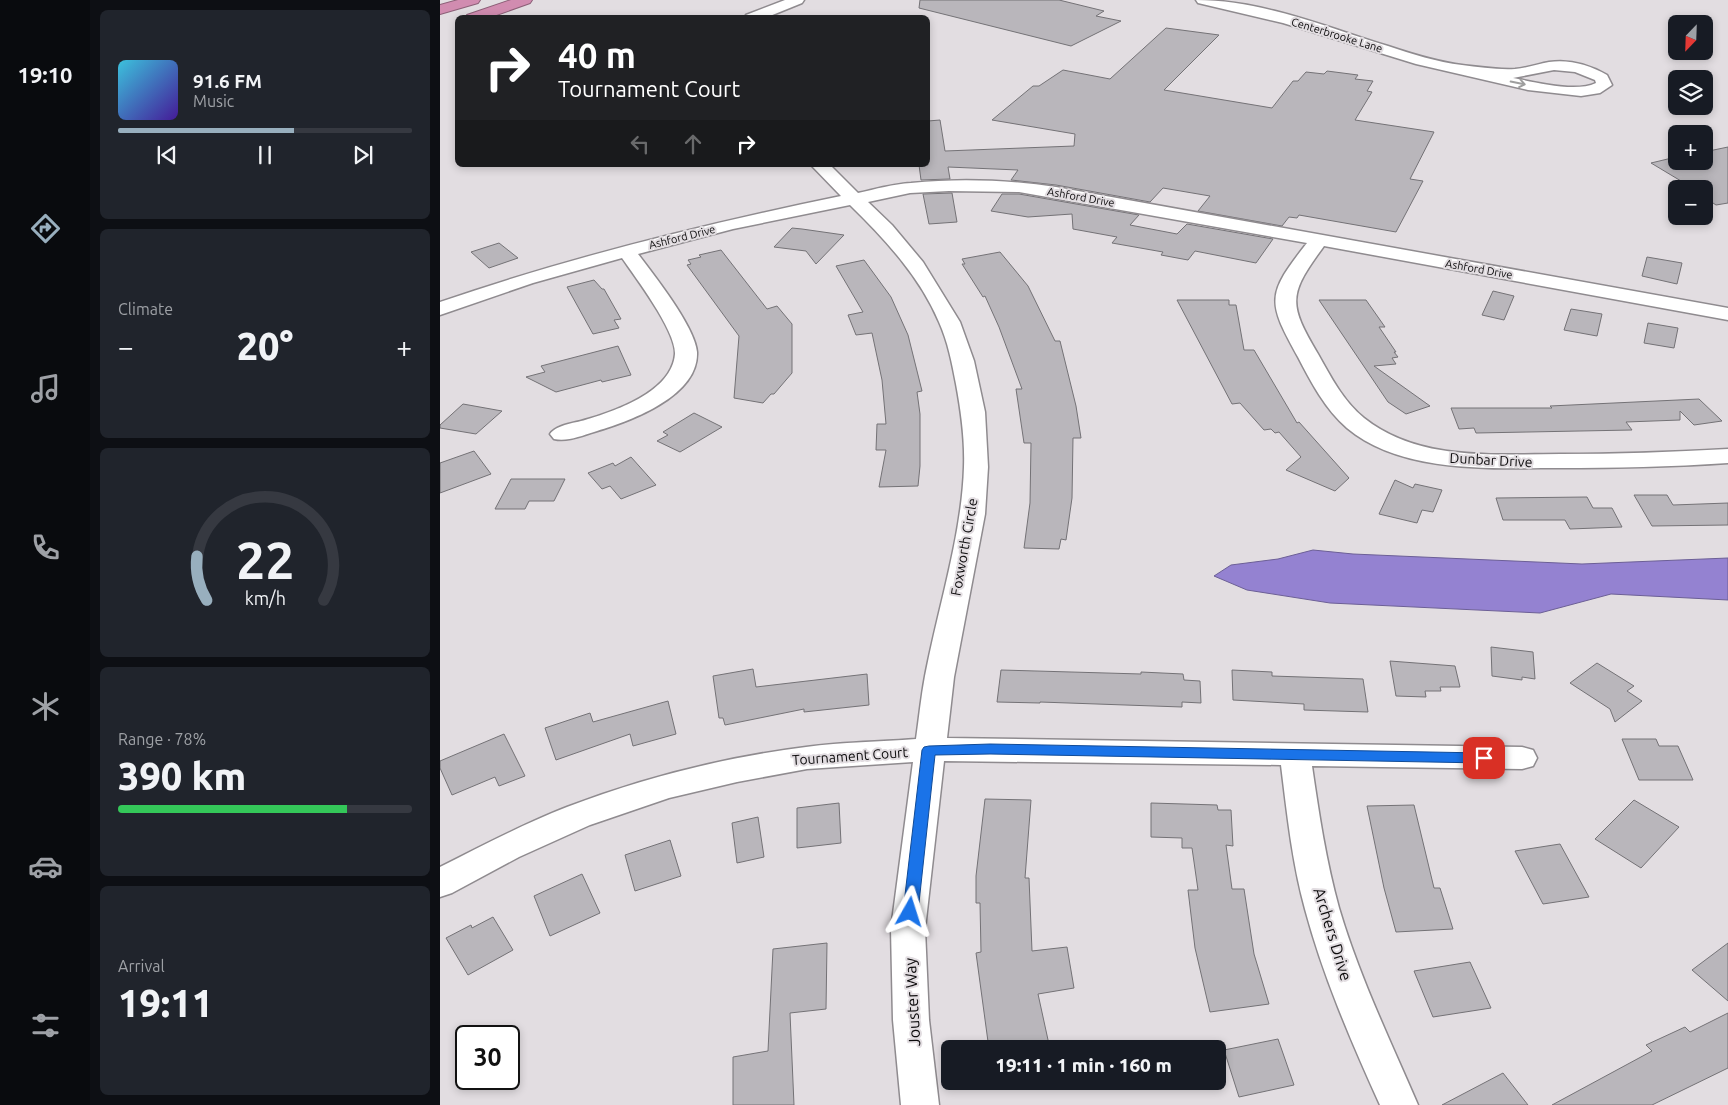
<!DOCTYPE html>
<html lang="en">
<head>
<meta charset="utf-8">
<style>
	body { margin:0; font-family:Ubuntu,sans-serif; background:#20242c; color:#f1f3f6; height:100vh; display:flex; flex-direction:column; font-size:19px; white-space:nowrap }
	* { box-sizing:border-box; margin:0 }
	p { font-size:16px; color:#9ea1a6 }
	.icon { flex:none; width:28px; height:28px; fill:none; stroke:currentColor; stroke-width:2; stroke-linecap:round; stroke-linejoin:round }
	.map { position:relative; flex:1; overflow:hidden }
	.panel { display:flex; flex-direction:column; gap:10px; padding:10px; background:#0d0f14; width:350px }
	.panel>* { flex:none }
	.guide { position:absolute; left:15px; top:15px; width:475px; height:152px; border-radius:8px; box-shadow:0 2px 8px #0003; background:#202124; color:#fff; overflow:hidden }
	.needle { width:32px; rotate:203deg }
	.controls { position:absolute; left:1228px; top:15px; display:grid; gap:10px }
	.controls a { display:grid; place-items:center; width:45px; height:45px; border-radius:8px; background:#171b24; box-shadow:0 2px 8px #0003; font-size:25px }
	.speed { position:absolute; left:15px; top:1025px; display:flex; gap:10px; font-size:25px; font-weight:700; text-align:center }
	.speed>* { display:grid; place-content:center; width:65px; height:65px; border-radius:50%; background:#171b24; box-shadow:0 2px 8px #0003; line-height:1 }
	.speed .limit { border:2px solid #111; border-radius:8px; background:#fff; color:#111 }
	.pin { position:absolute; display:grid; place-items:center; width:42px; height:42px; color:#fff; margin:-21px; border-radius:10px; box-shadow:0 2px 8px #0006 }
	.me { position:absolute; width:55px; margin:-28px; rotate:6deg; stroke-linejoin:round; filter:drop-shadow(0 0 4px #0008) }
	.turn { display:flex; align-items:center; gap:18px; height:105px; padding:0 20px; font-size:22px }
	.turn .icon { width:65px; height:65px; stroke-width:2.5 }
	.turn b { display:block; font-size:35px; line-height:42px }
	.lanes { display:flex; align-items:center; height:48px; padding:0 20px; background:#0003; justify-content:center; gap:25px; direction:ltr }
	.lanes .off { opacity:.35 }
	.big { font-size:38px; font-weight:800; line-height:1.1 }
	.panel .widget { flex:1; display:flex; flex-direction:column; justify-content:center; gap:8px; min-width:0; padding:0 18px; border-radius:8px; background:#20242c }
	.panel .dial { align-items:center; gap:0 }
	.dial svg { height:130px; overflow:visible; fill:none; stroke:#363941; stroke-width:7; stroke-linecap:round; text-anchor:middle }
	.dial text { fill:#f1f3f6; stroke:none }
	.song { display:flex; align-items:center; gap:15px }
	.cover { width:60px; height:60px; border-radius:8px; background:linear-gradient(135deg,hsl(190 70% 55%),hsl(260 70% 35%)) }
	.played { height:5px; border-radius:2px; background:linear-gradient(90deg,#98afbe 60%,#363941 60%) }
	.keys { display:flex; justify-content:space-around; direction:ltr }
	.heat { display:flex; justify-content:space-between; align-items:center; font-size:28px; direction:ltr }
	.charge { height:8px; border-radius:4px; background:linear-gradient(90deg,#34c759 78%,#363941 0) }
	.trip { position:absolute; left:501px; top:1040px; width:285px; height:50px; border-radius:8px; background:#171b24; box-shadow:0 2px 8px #0003; font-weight:800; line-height:50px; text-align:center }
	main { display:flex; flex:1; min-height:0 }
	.tab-bar { display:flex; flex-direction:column; width:90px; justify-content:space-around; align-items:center; background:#090b0e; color:#9ea1a6 }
	.tab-bar .icon { width:35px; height:35px }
	.tab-bar .selected { color:#98afbe }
	.tab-bar b { font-size:22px; color:#f1f3f6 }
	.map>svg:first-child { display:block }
	.water { fill:#9482d1; stroke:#6c5f96 }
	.building { fill:#b9b6bb; stroke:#747276 }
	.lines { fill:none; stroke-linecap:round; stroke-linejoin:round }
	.street-casing { stroke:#8f8b8f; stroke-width:3 }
	.highway-casing { stroke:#8c5f77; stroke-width:2 }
	.street { fill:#fff; fill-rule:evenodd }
	.highway { fill:#d18cb0; fill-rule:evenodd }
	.oneway { stroke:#9e9e9e }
	.route { fill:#1a73e8; stroke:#114b97 }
	.labels { text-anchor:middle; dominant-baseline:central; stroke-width:4; stroke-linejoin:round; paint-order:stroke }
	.far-street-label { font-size:11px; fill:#0d0c0d; stroke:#e2dde1 }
	.street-label { font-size:14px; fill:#0d0c0d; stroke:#e2dde1 }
	.near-street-label { font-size:16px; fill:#0d0c0d; stroke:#e2dde1 }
</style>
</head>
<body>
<main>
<nav class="tab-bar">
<b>19:10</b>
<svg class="icon selected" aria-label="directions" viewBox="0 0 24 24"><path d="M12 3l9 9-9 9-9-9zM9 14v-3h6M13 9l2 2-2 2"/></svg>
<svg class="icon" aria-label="music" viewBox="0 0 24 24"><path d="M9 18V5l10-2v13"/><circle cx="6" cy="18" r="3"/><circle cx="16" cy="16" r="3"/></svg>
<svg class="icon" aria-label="phone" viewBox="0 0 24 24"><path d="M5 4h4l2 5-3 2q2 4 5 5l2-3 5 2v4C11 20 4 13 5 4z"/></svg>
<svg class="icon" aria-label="climate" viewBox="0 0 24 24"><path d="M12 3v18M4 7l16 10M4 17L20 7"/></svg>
<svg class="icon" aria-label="car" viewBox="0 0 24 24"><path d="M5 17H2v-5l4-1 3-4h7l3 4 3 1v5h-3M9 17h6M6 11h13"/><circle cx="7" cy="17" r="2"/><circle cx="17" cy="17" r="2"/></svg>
<svg class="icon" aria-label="filters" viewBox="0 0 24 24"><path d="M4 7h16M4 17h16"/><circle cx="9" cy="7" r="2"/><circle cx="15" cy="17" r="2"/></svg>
</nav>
<section class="panel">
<div class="widget">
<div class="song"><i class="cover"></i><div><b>91.6 FM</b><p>Music</p></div></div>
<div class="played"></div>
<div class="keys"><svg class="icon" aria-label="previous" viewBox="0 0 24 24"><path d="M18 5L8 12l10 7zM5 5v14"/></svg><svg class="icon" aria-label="pause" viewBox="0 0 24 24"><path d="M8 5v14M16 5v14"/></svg><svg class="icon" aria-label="next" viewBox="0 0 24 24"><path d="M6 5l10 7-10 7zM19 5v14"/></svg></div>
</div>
<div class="widget"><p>Climate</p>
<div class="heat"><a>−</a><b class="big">20°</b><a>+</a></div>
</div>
<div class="widget dial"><svg viewBox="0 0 100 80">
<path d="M14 69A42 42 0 1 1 86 69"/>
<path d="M14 69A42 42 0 0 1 8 42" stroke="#98afbe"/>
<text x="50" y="56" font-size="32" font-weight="700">22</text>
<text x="50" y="72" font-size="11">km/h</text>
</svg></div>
<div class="widget"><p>Range · 78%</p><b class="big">390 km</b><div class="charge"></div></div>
<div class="widget"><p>Arrival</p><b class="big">19:11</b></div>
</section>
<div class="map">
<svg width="1288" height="1105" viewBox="0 0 1288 1105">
	<rect width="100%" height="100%" fill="#e2dde1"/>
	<path class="water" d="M 873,550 L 913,554 L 1142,564 L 1288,558 L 1288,600 L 1171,594 L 1100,613 L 890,603 L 807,590 L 774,576 L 791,565 L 838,559 Z"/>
	<g class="building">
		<path d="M 480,0 L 619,0 L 664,11 L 656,16 L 681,21 L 631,46 L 479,8 Z"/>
		<path d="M 726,28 L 779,35 L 724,90 L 832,108 L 853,81 L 858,81 L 866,72 L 884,74 L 887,71 L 918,75 L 915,79 L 933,81 L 927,91 L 932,92 L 915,120 L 994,132 L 970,179 L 983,181 L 956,232 L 859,215 L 857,218 L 849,217 L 842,226 L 758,211 L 770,196 L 723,188 L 710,202 L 616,185 L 571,180 L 578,170 L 508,167 L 510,179 L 481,180 L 479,165 L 488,165 L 488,121 L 500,120 L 505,151 L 634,146 L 635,134 L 552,120 L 593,86 L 599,86 L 623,70 L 670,79 Z"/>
		<path d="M 1288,147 L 1288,203 L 1276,205 L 1264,197 L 1264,189 L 1250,189 L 1239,181 L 1241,181 L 1211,163 L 1236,157 L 1236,161 L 1264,161 L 1264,152 Z"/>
		<path d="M 512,193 L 517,222 L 489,224 L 483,194 Z"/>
		<path d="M 562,194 L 579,194 L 699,215 L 690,225 L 737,234 L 747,224 L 833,239 L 816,263 L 755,251 L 748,260 L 721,255 L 723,252 L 672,243 L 677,237 L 633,229 L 632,214 L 588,217 L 551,211 Z"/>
		<path d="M 352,228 L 362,229 L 404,235 L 376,264 L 366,251 L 334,247 Z"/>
		<path d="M 59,243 L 78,258 L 49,268 L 31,252 Z"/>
		<path d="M 281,250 L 327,309 L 337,306 L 352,324 L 352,373 L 334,394 L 331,394 L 323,403 L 294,398 L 299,336 L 247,265 L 251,264 L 248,260 L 261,257 L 259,255 Z"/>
		<path d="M 560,252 L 588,286 L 615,341 L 620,341 L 636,406 L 641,438 L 633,438 L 632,498 L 626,540 L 621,539 L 619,549 L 584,548 L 590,503 L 591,443 L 584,443 L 576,389 L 582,389 L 559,327 L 545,296 L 543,297 L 522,264 L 525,264 L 522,259 Z"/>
		<path d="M 1207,257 L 1242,263 L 1237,284 L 1202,276 Z"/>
		<path d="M 424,260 L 451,297 L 468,335 L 482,391 L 477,392 L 480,414 L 480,466 L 478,486 L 439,487 L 446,450 L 436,450 L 437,424 L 446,424 L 442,380 L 432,333 L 416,335 L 408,315 L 423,312 L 396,266 Z"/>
		<path d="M 154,280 L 162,289 L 164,289 L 181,319 L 174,320 L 179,328 L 153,334 L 127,287 Z"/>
		<path d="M 1053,291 L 1074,296 L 1064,320 L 1042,315 Z"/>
		<path d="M 737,300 L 789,300 L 789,305 L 796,305 L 804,350 L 814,350 L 857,423 L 859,422 L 909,478 L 895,491 L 846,470 L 861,457 L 839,432 L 835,433 L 831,429 L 824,430 L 800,403 L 792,404 Z"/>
		<path d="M 879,300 L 926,300 L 945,327 L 939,327 L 956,352 L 954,352 L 958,357 L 952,358 L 956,364 L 934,366 L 990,406 L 966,414 L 948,402 Z"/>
		<path d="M 1131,309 L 1162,314 L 1157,336 L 1124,330 Z"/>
		<path d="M 1208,323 L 1238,328 L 1234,348 L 1204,343 Z"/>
		<path d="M 178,346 L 191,375 L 162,382 L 161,380 L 116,392 L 86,377 L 105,372 L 101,366 Z"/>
		<path d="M 1259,399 L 1282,421 L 1254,425 L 1240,411 L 1240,420 L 1186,422 L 1192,430 L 1036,433 L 1034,428 L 1019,429 L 1011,408 L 1112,408 L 1110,406 Z"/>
		<path d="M 23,404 L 62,411 L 36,434 L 0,428 L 0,425 Z"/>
		<path d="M 254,413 L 282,427 L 240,452 L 217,441 L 228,435 L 223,432 Z"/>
		<path d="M 34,451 L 51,474 L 0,493 L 0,463 Z"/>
		<path d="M 191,457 L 216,485 L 181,499 L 170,486 L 162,489 L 148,473 L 173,463 L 175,466 Z"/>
		<path d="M 71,479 L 125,479 L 114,501 L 89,501 L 85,509 L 55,509 Z"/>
		<path d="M 955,480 L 973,488 L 975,484 L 1002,490 L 993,512 L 982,510 L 977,523 L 939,514 Z"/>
		<path d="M 1194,495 L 1227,495 L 1233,505 L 1288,503 L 1288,525 L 1212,526 Z"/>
		<path d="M 1147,497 L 1153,508 L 1172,508 L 1182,527 L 1130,529 L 1125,520 L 1063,520 L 1056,498 Z"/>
		<path d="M 1051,647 L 1093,652 L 1095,679 L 1082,677 L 1082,680 L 1052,676 Z"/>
		<path d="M 950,661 L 1015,666 L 1020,687 L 1000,687 L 1001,691 L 985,691 L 986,697 L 956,696 Z"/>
		<path d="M 1157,663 L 1194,686 L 1187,691 L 1202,701 L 1175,722 L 1170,709 L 1130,683 Z"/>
		<path d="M 313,669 L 316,687 L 427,674 L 429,705 L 364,712 L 364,709 L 285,725 L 283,718 L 279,718 L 273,676 Z"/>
		<path d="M 561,670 L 701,674 L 701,672 L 743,674 L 744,680 L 760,681 L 761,703 L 742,702 L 742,707 L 600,702 L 600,703 L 557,702 Z"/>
		<path d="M 792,670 L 832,672 L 832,676 L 923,679 L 928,712 L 864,710 L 864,704 L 793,700 Z"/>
		<path d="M 228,701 L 236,734 L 193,746 L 190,734 L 116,760 L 105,728 L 150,713 L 153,722 Z"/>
		<path d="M 64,734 L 85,776 L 59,786 L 55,777 L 12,795 L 0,768 L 0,761 Z"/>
		<path d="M 1182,739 L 1216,739 L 1219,746 L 1238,746 L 1253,780 L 1199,780 Z"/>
		<path d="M 545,799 L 591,800 L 585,878 L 589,878 L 592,951 L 627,947 L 634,988 L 598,994 L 610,1049 L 549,1049 L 536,953 L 541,952 L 540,903 L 536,903 L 536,876 Z"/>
		<path d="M 1194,800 L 1239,827 L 1201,868 L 1155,839 Z"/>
		<path d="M 399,803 L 401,843 L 357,848 L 357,808 Z"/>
		<path d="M 711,803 L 777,805 L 778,810 L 791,810 L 793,846 L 786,845 L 792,889 L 804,889 L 814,954 L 829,1004 L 770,1012 L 755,948 L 748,890 L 758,890 L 752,848 L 742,848 L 742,838 L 711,837 Z"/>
		<path d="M 974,805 L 994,888 L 1000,888 L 1013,929 L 956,932 L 944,888 L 927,806 Z"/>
		<path d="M 318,817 L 324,857 L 297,863 L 292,823 Z"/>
		<path d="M 230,840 L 241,876 L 195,891 L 185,855 Z"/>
		<path d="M 1120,844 L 1149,897 L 1103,904 L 1075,851 Z"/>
		<path d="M 142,874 L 160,913 L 110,936 L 94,896 Z"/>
		<path d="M 53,917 L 73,950 L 28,975 L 6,938 L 31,925 L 32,928 Z"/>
		<path d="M 387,943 L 386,1009 L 350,1013 L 354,1105 L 293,1105 L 293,1057 L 328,1051 L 333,949 Z"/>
		<path d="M 1288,943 L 1288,1001 L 1252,970 Z"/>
		<path d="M 1030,962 L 1051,1008 L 993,1017 L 974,971 Z"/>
		<path d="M 1288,1013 L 1288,1068 L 1212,1105 L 1112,1105 L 1212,1051 L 1206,1045 L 1245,1027 L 1250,1032 Z"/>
		<path d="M 838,1039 L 854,1085 L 799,1097 L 784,1050 Z"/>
		<path d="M 1063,1073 L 1088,1105 L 1002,1105 Z"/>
	</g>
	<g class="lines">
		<defs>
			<g id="street">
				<path d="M 345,0 L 364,0 L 362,3 L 325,18 L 304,18 L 306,15 Z"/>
				<path d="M 756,0 C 822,0 886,27 948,46 C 972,54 997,62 1022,65 C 1039,67 1058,70 1075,69 C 1087,68 1098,64 1109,62 C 1129,59 1150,65 1167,75 L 1172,85 L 1160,93 L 1141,96 L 1088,90 L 976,64 L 843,23 L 758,3 ZM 1114,70 L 1135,72 L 1155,80 L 1156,83 C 1135,93 1095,82 1073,78 Z"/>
				<path d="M 371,165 L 390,165 L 418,193 C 436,189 453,184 471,183 C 519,178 569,180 616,187 L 1288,308 L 1288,320 L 884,246 C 848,295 848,303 878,354 C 891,377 903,401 924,418 C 979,462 1056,454 1121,454 C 1177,454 1232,452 1288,449 L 1288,463 C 1231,467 1175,468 1118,468 C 1052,468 962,474 907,428 C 885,409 871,382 858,357 C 827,301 826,295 867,243 L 579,192 L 509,191 L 470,193 L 428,202 L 452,225 L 483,262 L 520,322 L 534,361 L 545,412 L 548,467 L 545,514 L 514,677 L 507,738 L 1082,747 L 1093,750 L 1097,758 L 1093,766 L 1082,769 L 872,766 C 879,814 886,861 899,908 C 919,976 950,1040 978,1105 L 940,1105 C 911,1041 883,976 865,909 C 852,862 847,813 841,765 L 504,761 L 485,929 L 489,1020 L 499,1105 L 461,1105 L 453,1020 L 451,929 L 473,762 L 367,769 L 297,782 L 229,798 L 150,825 L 79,857 L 12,893 L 0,897 L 0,867 C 42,846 83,824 127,807 C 203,778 285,757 366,747 C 402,742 440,742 476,739 C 479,718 481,697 485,676 C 498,608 522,535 524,467 C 525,439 521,411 516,384 C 512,363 508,342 499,322 C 480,277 445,239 410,205 L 293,229 L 198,254 C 214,275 255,327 257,352 C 259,397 188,422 154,432 C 141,436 127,442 114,439 L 110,434 C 117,424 137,423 148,419 C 178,410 232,391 235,354 C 236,331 196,278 182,258 L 93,283 L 0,315 L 0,302 C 131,257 265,224 401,196 Z"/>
			</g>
			<g id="highway">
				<path d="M 18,0 L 40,0 L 38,3 L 0,14 L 0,5 Z"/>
				<path d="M 71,0 L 92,0 L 90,3 L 48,18 L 25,18 L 27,15 Z"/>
			</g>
		</defs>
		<use href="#street" class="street-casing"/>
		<use href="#highway" class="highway-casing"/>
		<use href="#street" class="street"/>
		<use href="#highway" class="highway"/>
	</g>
	<defs><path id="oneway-shaft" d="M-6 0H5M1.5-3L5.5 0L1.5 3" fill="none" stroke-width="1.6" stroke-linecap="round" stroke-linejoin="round" transform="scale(1.25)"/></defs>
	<use class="oneway" href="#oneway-shaft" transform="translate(1078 83) rotate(11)"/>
	<path class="route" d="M 550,744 L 1044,753 L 1049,754 L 1051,758 L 1049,761 L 1044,763 L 550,754 L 495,755 L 478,912 L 476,916 L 470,918 L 465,916 L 463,912 L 482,750 L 484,747 L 489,746 Z"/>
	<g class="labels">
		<g class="far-street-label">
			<text transform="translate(897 35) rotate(17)">Centerbrooke Lane</text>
			<text transform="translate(641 197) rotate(10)">Ashford Drive</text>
			<text transform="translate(242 237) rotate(-14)">Ashford Drive</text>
			<text transform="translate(1039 269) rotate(10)">Ashford Drive</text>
		</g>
		<g class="street-label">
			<text transform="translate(1051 460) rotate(3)">Dunbar Drive</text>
			<text transform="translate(524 547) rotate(-80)">Foxworth Circle</text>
			<text transform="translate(410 756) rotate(-4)">Tournament Court</text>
		</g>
		<g class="near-street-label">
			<text transform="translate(893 934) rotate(73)">Archers Drive</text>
			<text transform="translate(472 1002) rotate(-93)">Jouster Way</text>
		</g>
	</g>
</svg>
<div class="controls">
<a><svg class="needle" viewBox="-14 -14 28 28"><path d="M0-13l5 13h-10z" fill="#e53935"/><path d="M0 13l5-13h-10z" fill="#9ea1a6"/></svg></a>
<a><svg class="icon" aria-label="layers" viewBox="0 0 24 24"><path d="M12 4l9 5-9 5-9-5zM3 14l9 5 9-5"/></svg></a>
<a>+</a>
<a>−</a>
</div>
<div class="speed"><div class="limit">30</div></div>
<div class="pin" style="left:1044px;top:758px;background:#d93025"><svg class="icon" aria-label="arrive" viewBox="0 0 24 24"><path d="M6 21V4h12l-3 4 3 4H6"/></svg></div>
<svg class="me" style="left:470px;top:912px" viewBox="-20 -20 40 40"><path d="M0-17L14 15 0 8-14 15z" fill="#1a73e8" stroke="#fff" stroke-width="4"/></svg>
<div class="trip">19:11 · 1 min · 160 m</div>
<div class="guide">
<div class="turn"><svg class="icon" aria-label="right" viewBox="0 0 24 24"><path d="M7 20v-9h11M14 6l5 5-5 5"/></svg><div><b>40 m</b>Tournament Court</div></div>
<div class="lanes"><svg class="icon off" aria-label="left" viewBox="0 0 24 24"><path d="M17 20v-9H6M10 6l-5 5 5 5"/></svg><svg class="icon off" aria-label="ahead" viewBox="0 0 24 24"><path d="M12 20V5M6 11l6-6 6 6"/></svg><svg class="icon" aria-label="right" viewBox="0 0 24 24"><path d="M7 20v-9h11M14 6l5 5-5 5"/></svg></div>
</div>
</div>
</main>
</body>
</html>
